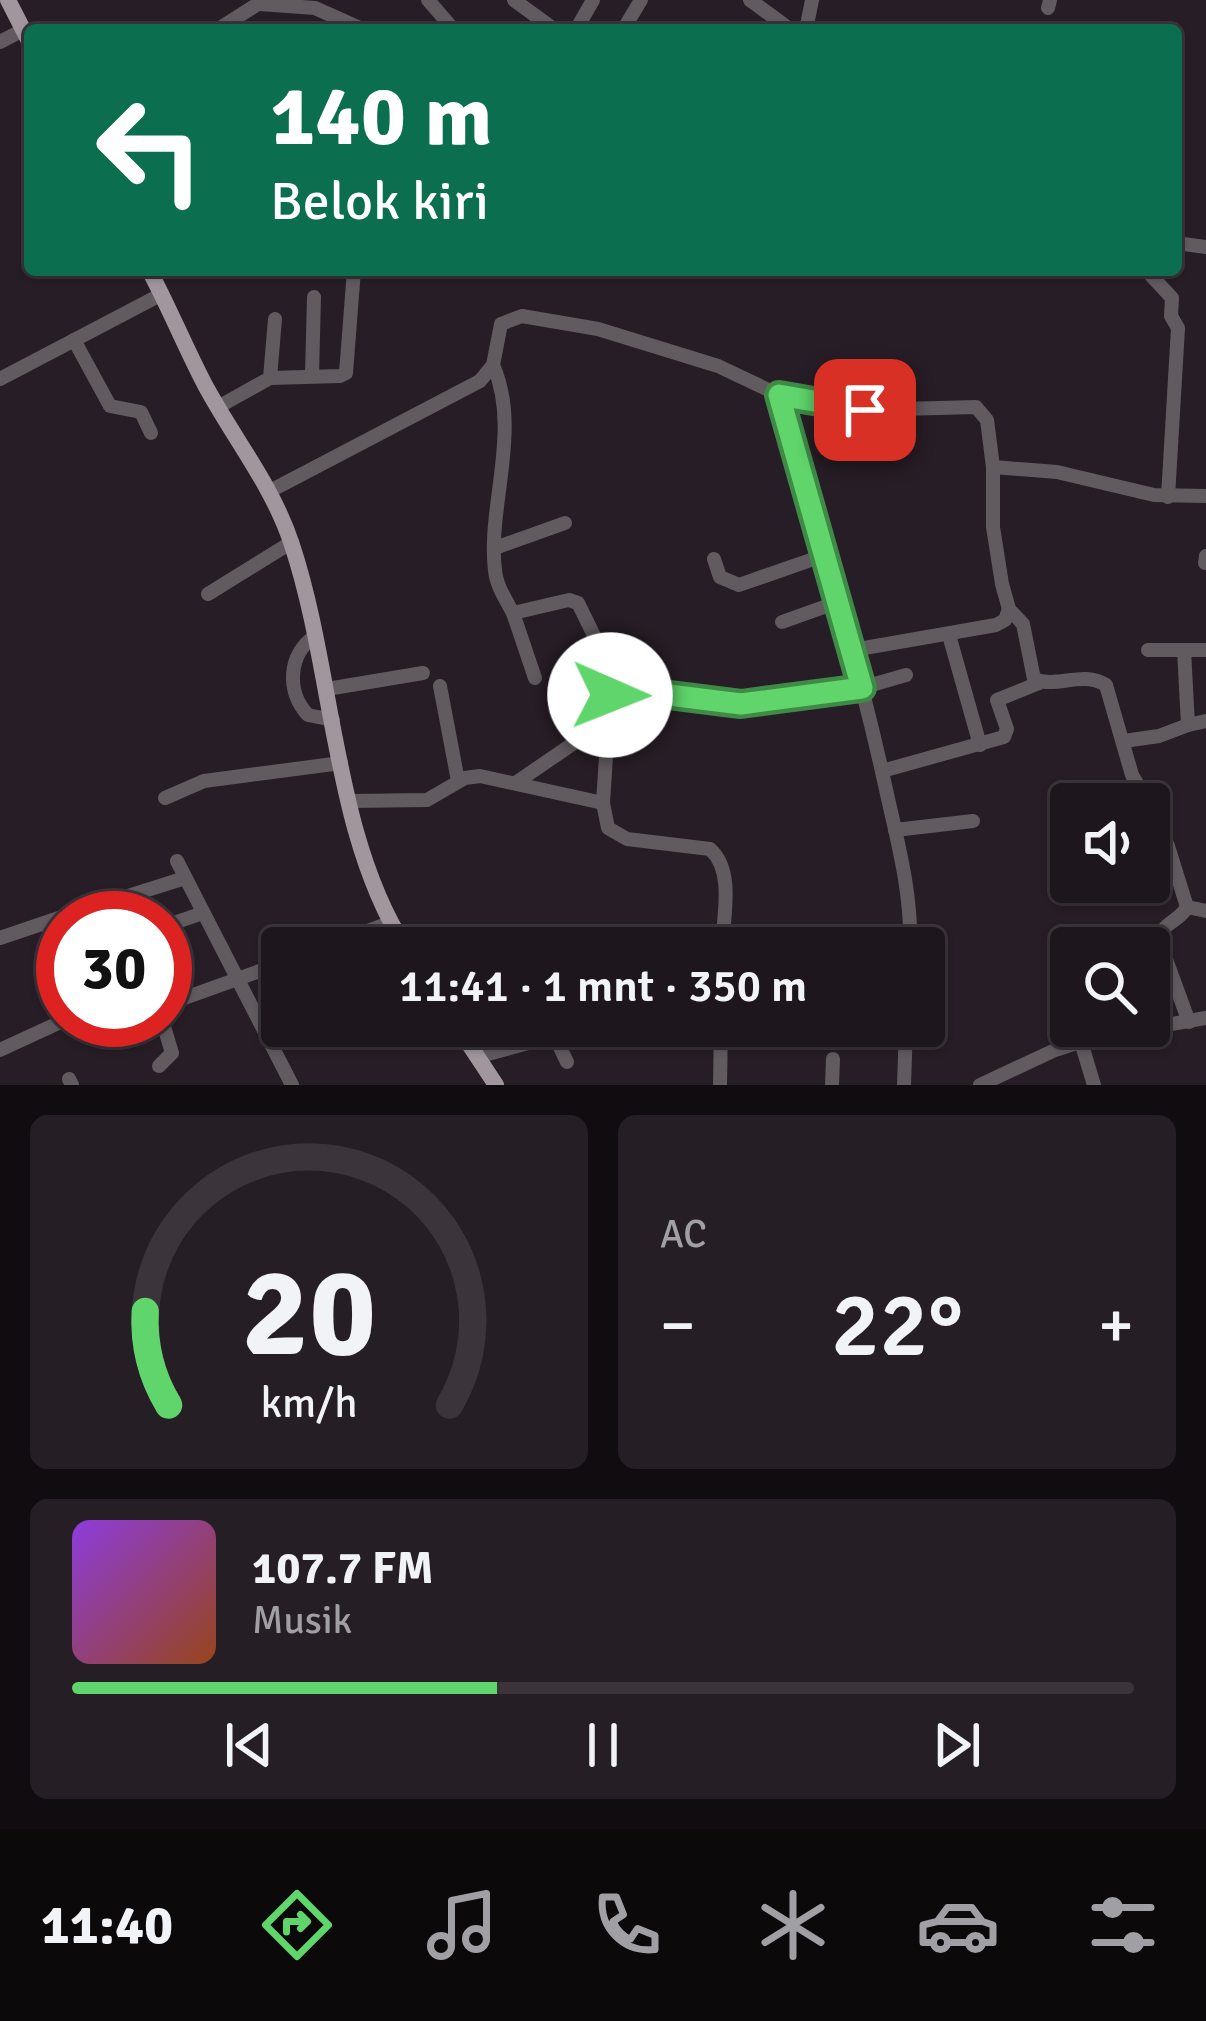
<!DOCTYPE html>
<html lang="id">
<head>
<meta charset="utf-8">
<style>
	body { margin:0; font-family:Signika,sans-serif; background:#251f25; color:#f1f3f6; height:100vh; display:flex; flex-direction:column; font-size:45px; white-space:nowrap }
	* { box-sizing:border-box; margin:0 }
	p { font-size:39px; color:#a09fa3 }
	.icon { flex:none; width:66px; height:66px; fill:none; stroke:currentColor; stroke-width:2; stroke-linecap:round; stroke-linejoin:round }
	.map { position:relative; height:1085px; overflow:hidden }
	.side { display:flex; flex-direction:column; gap:30px; padding:30px; background:#100c0f; flex:1 }
	.side>* { flex:none }
	.hud { position:absolute; left:24px; top:24px; width:1158px; height:252px; border-radius:12px; box-shadow:0 3px 9px #0004,0 0 0 3px #3b353b; background:#0b6e4f; color:#fff; overflow:hidden }
	.fabs { position:absolute; left:1050px; top:783px; display:grid; gap:24px }
	.fabs a { display:grid; place-items:center; width:120px; height:120px; border-radius:12px; background:#1d161c; box-shadow:0 3px 9px #0004,0 0 0 3px #3b353b; font-size:60px }
	.speed { position:absolute; left:36px; top:891px; display:flex; gap:24px; font-size:60px; font-weight:700; text-align:center }
	.speed>* { display:grid; place-content:center; width:156px; height:156px; border-radius:50%; background:#1d161c; box-shadow:0 3px 9px #0004,0 0 0 3px #3b353b; line-height:1 }
	.speed .limit { border:18px solid #d22; background:#fff; color:#111 }
	.pin { position:absolute; display:grid; place-items:center; width:102px; height:102px; color:#fff; margin:-51px; border-radius:24px; box-shadow:0 6px 18px #0006 }
	.me { position:absolute; width:132px; margin:-66px; rotate:91deg; stroke-linejoin:round; filter:drop-shadow(0 0 9px #0008) }
	.turn { display:flex; align-items:center; gap:42px; height:252px; padding:0 48px; font-size:54px }
	.turn .icon { width:156px; height:156px; stroke-width:2.5 }
	.turn b { display:block; font-size:84px; line-height:102px }
	.big { font-size:90px; font-weight:600; line-height:1.1 }
	.side .tile { flex:1; display:flex; flex-direction:column; justify-content:center; gap:18px; min-width:0; padding:0 42px; border-radius:18px; background:#251f25 }
	.side .dial { align-items:center; gap:0 }
	.dial svg { height:312px; overflow:visible; fill:none; stroke:#3b353b; stroke-width:7; stroke-linecap:round; text-anchor:middle }
	.dial text { fill:#f1f3f6; stroke:none }
	.song { display:flex; align-items:center; gap:36px }
	.cover { width:144px; height:144px; border-radius:18px; background:linear-gradient(135deg,hsl(270 70% 55%),hsl(20 70% 35%)) }
	.played { height:12px; border-radius:6px; background:linear-gradient(90deg,#5fd56b 40%,#3b353b 40%) }
	.keys { display:flex; justify-content:space-around; direction:ltr }
	.heat { display:flex; justify-content:space-between; align-items:center; font-size:66px; direction:ltr }
	.side .tiles { flex:1; display:grid; gap:30px; grid-template-columns:1fr 1fr }
	.tile:last-child { grid-column:span 2 }
	.trip { position:absolute; left:261px; top:927px; width:684px; height:120px; border-radius:12px; background:#1d161c; box-shadow:0 3px 9px #0004,0 0 0 3px #3b353b; font-weight:600; line-height:120px; text-align:center }
	.tabs { display:flex; height:192px; justify-content:space-around; align-items:center; background:#0c090b; color:#a09fa3 }
	.tabs .icon { width:84px; height:84px }
	.tabs .selected { color:#5fd56b }
	.tabs b { font-size:54px; color:#f1f3f6 }
	.map>svg:first-child { display:block }
	.lines { fill:none; stroke-linecap:round; stroke-linejoin:round }
	.minor { stroke:#615b60; stroke-width:14 }
	.major { stroke:#a1969e; stroke-width:16 }
	.route-casing { stroke:#3e8a46; stroke-width:30 }
	.route { stroke:#5fd56b; stroke-width:21 }
</style>
</head>
<body>
<div class="map">
<svg width="1206" height="1085" viewBox="0 0 1206 1085">
	<rect width="100%" height="100%" fill="#271d26"/>
	<g class="lines">
		<g class="minor">
			<path d="M 428,0 L 454,30"/>
			<path d="M 514,0 L 555,30"/>
			<path d="M 750,0 L 791,30"/>
			<path d="M 260,4 L 315,8 L 364,30"/>
			<path d="M 1048,8 L 1050,0"/>
			<path d="M 217,30 L 264,0"/>
			<path d="M 576,30 L 593,0"/>
			<path d="M 623,30 L 641,0"/>
			<path d="M 806,30 L 812,0"/>
			<path d="M 0,42 L 23,30"/>
			<path d="M 1176,243 L 1206,247"/>
			<path d="M 1146,270 L 1172,298 L 1171,316 L 1178,328 L 1168,497"/>
			<path d="M 74,340 L 110,406 L 141,412 L 151,433"/>
			<path d="M 493,365 C 522,430 487,507 495,570 C 496,585 506,600 513,613 L 569,600 L 578,603 L 605,658 L 610,695 L 603,803 L 608,828 L 627,839 L 710,849 C 735,871 723,918 722,948"/>
			<path d="M 312,375 L 314,297"/>
			<path d="M 270,378 L 340,376 L 346,373 L 354,270"/>
			<path d="M 0,379 L 162,294"/>
			<path d="M 779,395 C 816,524 856,653 885,785 C 897,840 912,892 910,948"/>
			<path d="M 218,407 L 270,378 L 275,319"/>
			<path d="M 993,467 L 993,527 L 1002,584 L 1009,609 L 1023,624 L 1034,679 C 1057,689 1082,670 1106,685 L 1132,775 L 1149,804"/>
			<path d="M 270,491 L 480,381 L 493,365 L 501,324 L 522,316 L 598,329 L 718,366 L 779,395 L 812,403 L 864,410 L 976,407 L 987,420 L 993,467 L 1057,472 L 1154,495 L 1206,496"/>
			<path d="M 495,548 L 565,523"/>
			<path d="M 714,559 L 720,577 L 739,585 L 825,555"/>
			<path d="M 1205,563 L 1206,556"/>
			<path d="M 208,594 L 292,542"/>
			<path d="M 513,613 L 535,678"/>
			<path d="M 782,622 L 838,602"/>
			<path d="M 949,635 L 980,745"/>
			<path d="M 315,636 C 288,654 286,692 308,715 L 333,720"/>
			<path d="M 853,650 L 996,625 L 1005,620 L 1009,609"/>
			<path d="M 1148,650 L 1206,650"/>
			<path d="M 440,686 L 458,781"/>
			<path d="M 327,689 L 423,673"/>
			<path d="M 610,695 L 653,693 L 741,704 L 861,688 L 906,675"/>
			<path d="M 1188,725 L 1206,721"/>
			<path d="M 1124,741 L 1159,736 L 1188,725 L 1184,650"/>
			<path d="M 882,771 L 1004,737 L 1007,729 L 997,700 L 1039,683"/>
			<path d="M 517,782 L 609,719"/>
			<path d="M 165,798 L 204,781 L 341,763"/>
			<path d="M 350,801 L 427,800 L 465,778 L 480,776 L 603,803"/>
			<path d="M 1149,805 L 1168,846 L 1187,907"/>
			<path d="M 895,830 L 973,821"/>
			<path d="M 177,861 L 292,1085"/>
			<path d="M 1187,907 C 1179,923 1160,921 1160,943 L 1189,1022"/>
			<path d="M 1187,907 L 1206,911"/>
			<path d="M 62,917 L 185,878"/>
			<path d="M 165,926 L 203,913"/>
			<path d="M 0,938 L 62,917 L 63,920"/>
			<path d="M 322,948 L 389,923"/>
			<path d="M 165,1005 L 282,963"/>
			<path d="M 1081,1042 L 1094,1085"/>
			<path d="M 0,1050 L 65,1020"/>
			<path d="M 477,1057 L 551,1037 L 557,1041 L 567,1062"/>
			<path d="M 159,1066 L 172,1053 L 162,1020"/>
			<path d="M 69,1079 L 72,1085"/>
			<path d="M 720,1085 L 721,1026"/>
			<path d="M 832,1085 L 833,1059"/>
			<path d="M 904,1085 L 906,1026"/>
			<path d="M 980,1085 L 1055,1050 L 1092,1038 L 1206,1018"/>
		</g>
		<g class="major">
			<path d="M 8,0 L 30,43"/>
			<path d="M 149,270 C 169,307 185,347 205,385 C 234,439 273,486 292,545 C 334,671 333,836 406,948"/>
			<path d="M 457,1026 L 496,1085"/>
		</g>
	</g>
	<g class="lines">
		<defs>
			<path id="route" d="M 610,695 L 653,693 L 741,704 L 862,688 L 779,395 L 865,410"/>
		</defs>
		<use href="#route" class="route-casing"/>
		<use href="#route" class="route"/>
	</g>
</svg>
<div class="fabs">
<a><svg class="icon" aria-label="sound" viewBox="0 0 24 24"><path d="M4 9h4l5-4v14l-5-4H4zM17 9q2 3 0 6"/></svg></a>
<a><svg class="icon" aria-label="search" viewBox="0 0 24 24"><circle cx="10" cy="10" r="6"/><path d="M15 15l6 6"/></svg></a>
</div>
<div class="speed"><div class="limit">30</div></div>
<div class="pin" style="left:865px;top:410px;background:#d93025"><svg class="icon" aria-label="arrive" viewBox="0 0 24 24"><path d="M6 21V4h12l-3 4 3 4H6"/></svg></div>
<svg class="me" style="left:610px;top:695px" viewBox="-20 -20 40 40"><circle r="19" fill="#fff"/><path d="M0-13L10 11 0 6-10 11z" fill="#5fd56b"/></svg>
<div class="trip">11:41 · 1 mnt · 350 m</div>
<div class="hud">
<div class="turn"><svg class="icon" aria-label="left" viewBox="0 0 24 24"><path d="M17 20v-9H6M10 6l-5 5 5 5"/></svg><div><b>140 m</b>Belok kiri</div></div>
</div>
</div>
<section class="side">
<div class="tiles">
<div class="tile dial"><svg viewBox="0 0 100 80">
<path d="M14 69A42 42 0 1 1 86 69"/>
<path d="M14 69A42 42 0 0 1 8 45" stroke="#5fd56b"/>
<text x="50" y="56" font-size="32" font-weight="700">20</text>
<text x="50" y="72" font-size="11">km/h</text>
</svg></div>
<div class="tile"><p>AC</p>
<div class="heat"><a>−</a><b class="big">22°</b><a>+</a></div>
</div>
<div class="tile">
<div class="song"><i class="cover"></i><div><b>107.7 FM</b><p>Musik</p></div></div>
<div class="played"></div>
<div class="keys"><svg class="icon" aria-label="previous" viewBox="0 0 24 24"><path d="M18 5L8 12l10 7zM5 5v14"/></svg><svg class="icon" aria-label="pause" viewBox="0 0 24 24"><path d="M8 5v14M16 5v14"/></svg><svg class="icon" aria-label="next" viewBox="0 0 24 24"><path d="M6 5l10 7-10 7zM19 5v14"/></svg></div>
</div>
</div>
</section>
<nav class="tabs">
<b>11:40</b>
<svg class="icon selected" aria-label="directions" viewBox="0 0 24 24"><path d="M12 3l9 9-9 9-9-9zM9 14v-3h6M13 9l2 2-2 2"/></svg>
<svg class="icon" aria-label="music" viewBox="0 0 24 24"><path d="M9 18V5l10-2v13"/><circle cx="6" cy="18" r="3"/><circle cx="16" cy="16" r="3"/></svg>
<svg class="icon" aria-label="phone" viewBox="0 0 24 24"><path d="M5 4h4l2 5-3 2q2 4 5 5l2-3 5 2v4C11 20 4 13 5 4z"/></svg>
<svg class="icon" aria-label="climate" viewBox="0 0 24 24"><path d="M12 3v18M4 7l16 10M4 17L20 7"/></svg>
<svg class="icon" aria-label="car" viewBox="0 0 24 24"><path d="M5 17H2v-5l4-1 3-4h7l3 4 3 1v5h-3M9 17h6M6 11h13"/><circle cx="7" cy="17" r="2"/><circle cx="17" cy="17" r="2"/></svg>
<svg class="icon" aria-label="filters" viewBox="0 0 24 24"><path d="M4 7h16M4 17h16"/><circle cx="9" cy="7" r="2"/><circle cx="15" cy="17" r="2"/></svg>
</nav>
</body>
</html>
